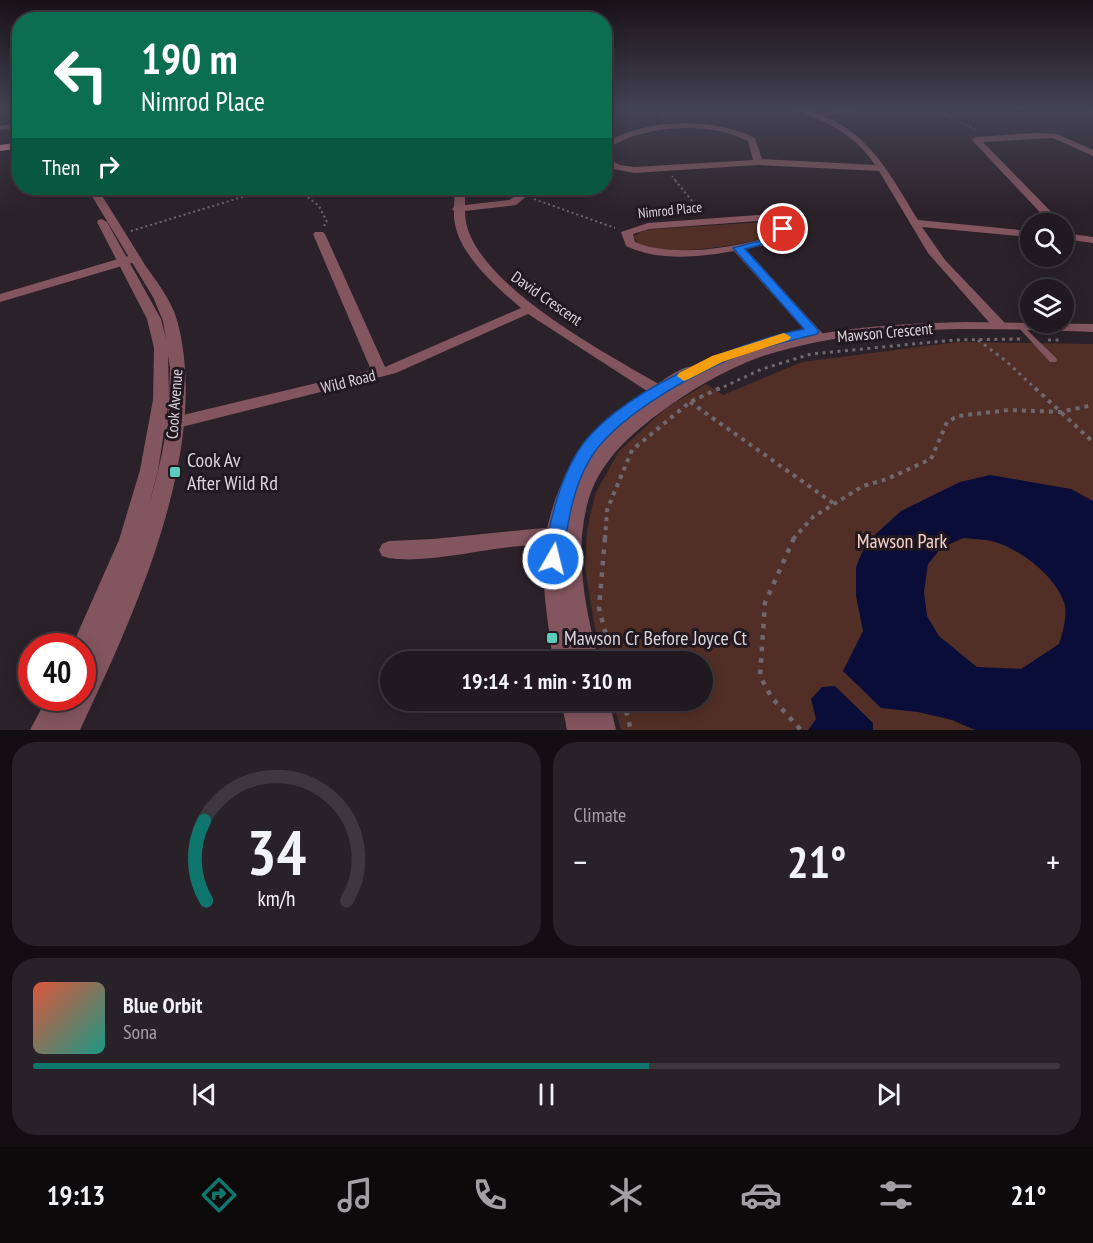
<!DOCTYPE html>
<html lang="en">
<head>
<meta charset="utf-8">
<style>
	body { margin:0; font-family:"PT Sans Narrow",sans-serif; background:#282228; color:#f1f3f6; height:100vh; display:flex; flex-direction:column; font-size:22px; white-space:nowrap }
	* { box-sizing:border-box; margin:0 }
	p { font-size:20px; color:#a2a0a4 }
	.icon { flex:none; width:33px; height:33px; fill:none; stroke:currentColor; stroke-width:2; stroke-linecap:round; stroke-linejoin:round }
	.map { position:relative; height:730px; overflow:hidden }
	.sheet { display:flex; flex-direction:column; gap:12px; padding:12px; background:#120e11; flex:1 }
	.sheet>* { flex:none }
	.hud { position:absolute; left:12px; top:12px; width:600px; height:183px; border-radius:24px; box-shadow:0 3px 15px #0003,0 0 0 2px #3d383d; background:#0b6e4f; color:#fff; overflow:hidden }
	.buttons { position:absolute; left:1020px; top:213px; display:grid; gap:12px }
	.buttons a { display:grid; place-items:center; width:54px; height:54px; border-radius:50%; background:#20191f; box-shadow:0 3px 15px #0003,0 0 0 2px #3d383d; font-size:30px }
	.speed { position:absolute; left:18px; top:633px; display:flex; gap:12px; font-size:30px; font-weight:700; text-align:center }
	.speed>* { display:grid; place-content:center; width:78px; height:78px; border-radius:50%; background:#20191f; box-shadow:0 3px 15px #0003,0 0 0 2px #3d383d; line-height:1 }
	.speed .limit { border:9px solid #d22; background:#fff; color:#111 }
	.pin { position:absolute; display:grid; place-items:center; width:51px; height:51px; color:#fff; margin:-26px; border:3px solid #fff; border-radius:50%; box-shadow:0 2px 6px #0007 }
	.me { position:absolute; width:66px; margin:-33px; rotate:8deg; stroke-linejoin:round; filter:drop-shadow(0 0 4px #0008) }
	.turn { display:flex; align-items:center; gap:21px; height:126px; padding:0 30px; font-size:27px }
	.turn .icon { width:78px; height:78px; stroke-width:2.5 }
	.turn b { display:block; font-size:42px; line-height:51px }
	.then { display:flex; align-items:center; height:57px; padding:0 30px; background:#0003; gap:12px; font-size:22px }
	.big { font-size:45px; font-weight:700; line-height:1.1 }
	.sheet .tile { flex:1; display:flex; flex-direction:column; justify-content:center; gap:9px; min-width:0; padding:0 21px; border-radius:24px; background:#282228 }
	.sheet .dial { align-items:center; gap:0 }
	.dial svg { height:156px; overflow:visible; fill:none; stroke:#3d383d; stroke-width:7; stroke-linecap:round; text-anchor:middle }
	.dial text { fill:#f1f3f6; stroke:none }
	.song { display:flex; align-items:center; gap:18px }
	.cover { width:72px; height:72px; border-radius:9px; background:linear-gradient(135deg,hsl(10 70% 55%),hsl(170 70% 35%)) }
	.played { height:6px; border-radius:3px; background:linear-gradient(90deg,#0f766e 60%,#3d383d 60%) }
	.keys { display:flex; justify-content:space-around; direction:ltr }
	.heat { display:flex; justify-content:space-between; align-items:center; font-size:33px; direction:ltr }
	.sheet .tiles { flex:1; display:grid; gap:12px; grid-template-columns:1fr 1fr }
	.tile:last-child { grid-column:span 2 }
	.trip { position:absolute; left:380px; top:651px; width:333px; height:60px; border-radius:30px; background:#20191f; box-shadow:0 3px 15px #0003,0 0 0 2px #3d383d; font-weight:700; line-height:60px; text-align:center }
	.tab-bar { display:flex; height:96px; justify-content:space-around; align-items:center; background:#0d0a0c; color:#a2a0a4 }
	.tab-bar .icon { width:42px; height:42px }
	.tab-bar .on { color:#0f766e }
	.tab-bar b { font-size:27px; color:#f1f3f6 }
	.map>svg:first-child { display:block }
	.green { fill:#512f26 }
	.water { fill:#0a0d37; fill-rule:evenodd }
	.lines { fill:none; stroke-linecap:round; stroke-linejoin:round }
	.path-far4 { stroke:#70686e; stroke-width:1.5; stroke-dasharray:1.5 2; stroke-linecap:butt }
	.path-far3 { stroke:#70686e; stroke-width:2; stroke-dasharray:2 3; stroke-linecap:butt }
	.path-far2 { stroke:#70686e; stroke-width:3; stroke-dasharray:3 4.5; stroke-linecap:butt }
	.path-far1 { stroke:#70686e; stroke-width:4; stroke-dasharray:4 5; stroke-linecap:butt }
	.path { stroke:#70686e; stroke-width:4.5; stroke-dasharray:4.5 7; stroke-linecap:butt }
	.service { fill:#83555f; fill-rule:evenodd }
	.minor { fill:#83555f; fill-rule:evenodd }
	.tertiary { fill:#83555f; fill-rule:evenodd }
	.trunk { fill:#ed90a6; fill-rule:evenodd }
	.route { fill:#1a73e8; stroke:#114b97; stroke-width:1.5 }
	.slow { fill:#f59e0b }
	.poi-dot { fill:#5bcebb; stroke:#22181f; stroke-width:2 }
	.labels { text-anchor:middle; dominant-baseline:central; stroke-width:6; stroke-linejoin:round; paint-order:stroke }
	.far-street-label { font-size:14px; fill:#dbd4d9; stroke:#22181f }
	.street-label { font-size:16px; fill:#dbd4d9; stroke:#22181f }
	.near-poi-label { font-size:20px; fill:#dbd4d9; stroke:#22181f; text-anchor:start }
	.near-park-label { font-size:20px; fill:#f8d3ca; stroke:#22181f }
</style>
</head>
<body>
<div class="map">
<svg width="1093" height="730" viewBox="0 0 1093 730">
	<rect width="100%" height="100%" fill="#2b2129"/>
	<g class="green">
		<path d="M 764,222 L 775,229 L 775,233 C 756,245 679,253 656,250 C 650,249 644,246 638,244 L 634,236 L 645,230 L 655,229 Z"/>
		<path d="M 957,342 L 1093,344 L 1093,730 L 621,730 L 613,701 L 702,700 L 702,662 L 603,661 L 595,628 L 585,568 L 587,530 L 595,494 L 619,451 L 666,408 L 706,384 L 723,395 L 802,362 Z"/>
	</g>
	<g class="water">
		<path d="M 990,475 L 1071,489 L 1093,501 L 1093,730 L 975,730 L 952,720 L 918,712 L 881,708 L 843,671 L 863,631 L 856,596 L 856,567 L 866,543 L 901,511 L 960,482 ZM 963,538 C 973,539 985,539 995,542 C 1021,550 1054,575 1064,602 C 1068,615 1063,631 1059,644 L 1021,669 L 977,667 L 939,636 L 927,616 L 924,592 L 928,564 L 941,548 Z"/>
		<path d="M 835,686 L 873,723 L 873,730 L 808,730 L 816,719 L 811,699 L 822,687 Z"/>
	</g>
	<g class="lines">
		<g class="path-far4">
			<path d="M 659,109 L 664,119"/>
			<path d="M 932,109 L 976,130"/>
			<path d="M 1088,109 L 1093,111"/>
			<path d="M 672,176 L 677,182"/>
		</g>
		<g class="path-far3">
			<path d="M 675,180 L 702,213"/>
			<path d="M 296,188 L 319,206 L 327,222 L 323,227"/>
			<path d="M 534,199 L 615,228"/>
			<path d="M 131,231 L 272,188"/>
		</g>
		<g class="path-far2">
			<path d="M 978,340 L 1006,361 L 1037,390"/>
			<path d="M 1048,340 L 1062,340"/>
			<path d="M 717,390 L 762,369 L 811,354 L 954,340 L 1020,339"/>
		</g>
		<g class="path-far1">
			<path d="M 1035,388 L 1093,442"/>
			<path d="M 690,402 L 833,503"/>
			<path d="M 605,539 L 607,510 L 632,450 L 690,402 L 720,388"/>
			<path d="M 793,539 L 813,517 L 863,486 L 887,479 L 931,459 L 947,422 L 958,416 L 1009,410 L 1060,412 L 1093,405"/>
		</g>
		<g class="path">
			<path d="M 605,538 L 599,608 L 613,662"/>
			<path d="M 794,538 L 765,603 L 760,676 L 772,698 L 801,730"/>
			<path d="M 623,700 L 631,730"/>
		</g>
		<path class="service" d="M 1020,324 L 1022,325 L 1056,358 L 1057,360 L 1056,362 L 1050,362 L 1018,327 L 1017,326 Z"/>
		<g class="minor">
			<path d="M 15,109 L 20,109 L 20,127 L 0,130 L 0,126 L 12,124 Z"/>
			<path d="M 794,109 L 806,109 L 815,113 L 862,109 L 824,116 C 872,136 892,178 918,220 L 1030,231 L 1030,237 L 922,227 L 945,260 L 1005,323 L 1007,326 L 1005,329 L 995,329 L 928,253 L 879,171 L 758,165 L 634,173 L 614,169 L 604,164 L 604,157 L 620,165 L 634,167 L 753,160 L 748,141 C 715,124 669,125 634,136 C 623,139 615,145 604,149 L 604,143 C 646,118 713,117 755,138 L 762,159 L 875,165 C 862,145 842,129 820,120 C 811,116 802,114 794,109 Z"/>
			<path d="M 1036,133 L 1057,134 L 1093,150 L 1093,156 L 1053,138 L 983,142 L 1063,224 L 1051,224 L 972,140 L 976,137 Z"/>
			<path d="M 455,188 L 465,188 L 465,205 L 509,200 L 518,194 L 514,188 L 526,189 L 528,195 L 516,205 L 465,211 C 464,283 621,361 676,394 L 678,398 L 676,402 L 664,402 L 528,314 L 396,373 L 158,433 L 152,431 L 150,427 L 152,423 L 158,421 L 371,370 L 313,234 L 315,232 L 323,232 L 325,234 L 385,367 L 521,308 C 494,285 452,249 454,211 L 452,209 L 454,207 Z"/>
			<path d="M 758,215 L 774,217 L 785,223 L 788,236 L 774,243 L 746,249 L 824,335 L 826,338 L 824,341 L 814,341 L 734,251 C 699,257 660,262 626,246 L 621,232 L 648,223 ZM 758,221 L 768,222 L 776,226 L 776,234 C 740,248 671,258 635,242 L 633,234 L 649,229 Z"/>
			<path d="M 1064,233 L 1093,237 L 1093,243 L 1064,239 Z"/>
			<path d="M 135,254 L 141,258 L 139,261 L 0,302 L 0,294 Z"/>
			<path d="M 543,528 L 572,532 L 575,538 L 572,544 C 557,550 537,545 521,546 C 487,548 411,567 382,556 L 379,550 L 382,544 L 389,541 L 433,539 Z"/>
		</g>
		<g class="tertiary">
			<path d="M 87,188 L 97,188 C 113,213 129,239 145,265 C 157,282 171,300 177,320 C 212,448 134,615 80,730 L 30,730 L 47,698 L 82,698 L 82,671 L 88,659 L 82,661 L 82,646 L 72,646 L 119,540 L 140,470 L 153,400 L 154,348 L 147,319 L 97,222 L 98,220 L 102,219 L 107,222 L 161,319 L 166,339 L 163,321 L 153,297 ZM 168,355 L 170,368 L 169,398 ZM 169,401 C 167,438 158,473 148,509 L 158,470 Z"/>
			<path d="M 967,322 L 1093,324 L 1093,332 C 984,328 866,322 760,357 C 724,370 689,391 658,414 C 626,438 597,465 587,505 C 574,557 586,611 599,662 L 553,662 C 549,628 543,595 543,562 C 543,546 546,531 550,517 C 566,457 597,424 648,391 C 661,382 684,362 700,367 L 701,372 C 783,330 876,324 967,322 Z"/>
			<path d="M 561,700 L 609,700 L 616,730 L 567,730 Z"/>
		</g>
		<path class="trunk" d="M 20,142 L 20,148 L 0,151 L 0,145 Z"/>
	</g>
	<linearGradient id="sky" x2="0" y2="1"><stop stop-color="#181217"/><stop offset="0.51" stop-color="#444354"/><stop offset="1" stop-color="#444354" stop-opacity="0"/></linearGradient>
	<rect width="1093" height="212" fill="url(#sky)"/>
	<path class="route" d="M 779,226 L 788,229 L 786,238 L 745,249 L 819,331 L 817,334 C 785,342 752,349 721,363 C 681,381 613,420 590,459 C 572,489 568,524 562,559 L 560,565 L 553,567 L 546,565 L 543,559 C 551,520 557,485 578,451 C 615,393 738,341 804,329 L 733,248 L 774,237 L 777,235 Z"/>
	<path class="slow" d="M 784,333 L 791,337 L 789,340 L 722,362 L 689,379 L 684,381 L 677,376 L 679,373 L 712,356 Z"/>
	<g class="poi-dot">
		<rect x="169" y="466" width="12" height="12" rx="3"/>
		<rect x="546" y="632" width="12" height="12" rx="3"/>
	</g>
	<g class="labels">
		<g class="far-street-label">
			<text transform="translate(670 210) rotate(-6)">Nimrod Place</text>
		</g>
		<g class="street-label">
			<text transform="translate(547 298) rotate(35)">David Crescent</text>
			<text transform="translate(885 332) rotate(-5)">Mawson Crescent</text>
			<text transform="translate(348 381) rotate(-14)">Wild Road</text>
			<text transform="translate(174 404) rotate(-86)">Cook Avenue</text>
		</g>
		<g class="near-poi-label">
			<text x="187" y="460">Cook Av<tspan x="187" dy="23">After Wild Rd</tspan></text>
			<text x="564" y="638">Mawson Cr Before Joyce Ct</text>
		</g>
		<g class="near-park-label">
			<text x="902" y="541">Mawson Park</text>
		</g>
	</g>
</svg>
<div class="buttons">
<a><svg class="icon" aria-label="search" viewBox="0 0 24 24"><circle cx="10" cy="10" r="6"/><path d="M15 15l6 6"/></svg></a>
<a><svg class="icon" aria-label="layers" viewBox="0 0 24 24"><path d="M12 4l9 5-9 5-9-5zM3 14l9 5 9-5"/></svg></a>
</div>
<div class="speed"><div class="limit">40</div></div>
<div class="pin" style="left:783px;top:229px;background:#d93025"><svg class="icon" aria-label="arrive" viewBox="0 0 24 24"><path d="M6 21V4h12l-3 4 3 4H6"/></svg></div>
<svg class="me" style="left:553px;top:559px" viewBox="-20 -20 40 40"><circle r="17" fill="#1a73e8" stroke="#fff" stroke-width="3"/><path d="M0-11L8 9 0 5-8 9z" fill="#fff"/></svg>
<div class="trip">19:14 · 1 min · 310 m</div>
<div class="hud">
<div class="turn"><svg class="icon" aria-label="left" viewBox="0 0 24 24"><path d="M17 20v-9H6M10 6l-5 5 5 5"/></svg><div><b>190 m</b>Nimrod Place</div></div>
<div class="then">Then<svg class="icon" aria-label="right" viewBox="0 0 24 24"><path d="M7 20v-9h11M14 6l5 5-5 5"/></svg></div>
</div>
</div>
<section class="sheet">
<div class="tiles">
<div class="tile dial"><svg viewBox="0 0 100 80">
<path d="M14 69A42 42 0 1 1 86 69"/>
<path d="M14 69A42 42 0 0 1 13 28" stroke="#0f766e"/>
<text x="50" y="56" font-size="32" font-weight="700">34</text>
<text x="50" y="72" font-size="11">km/h</text>
</svg></div>
<div class="tile"><p>Climate</p>
<div class="heat"><a>−</a><b class="big">21°</b><a>+</a></div>
</div>
<div class="tile">
<div class="song"><i class="cover"></i><div><b>Blue Orbit</b><p>Sona</p></div></div>
<div class="played"></div>
<div class="keys"><svg class="icon" aria-label="previous" viewBox="0 0 24 24"><path d="M18 5L8 12l10 7zM5 5v14"/></svg><svg class="icon" aria-label="pause" viewBox="0 0 24 24"><path d="M8 5v14M16 5v14"/></svg><svg class="icon" aria-label="next" viewBox="0 0 24 24"><path d="M6 5l10 7-10 7zM19 5v14"/></svg></div>
</div>
</div>
</section>
<nav class="tab-bar">
<b>19:13</b>
<svg class="icon on" aria-label="directions" viewBox="0 0 24 24"><path d="M12 3l9 9-9 9-9-9zM9 14v-3h6M13 9l2 2-2 2"/></svg>
<svg class="icon" aria-label="music" viewBox="0 0 24 24"><path d="M9 18V5l10-2v13"/><circle cx="6" cy="18" r="3"/><circle cx="16" cy="16" r="3"/></svg>
<svg class="icon" aria-label="phone" viewBox="0 0 24 24"><path d="M5 4h4l2 5-3 2q2 4 5 5l2-3 5 2v4C11 20 4 13 5 4z"/></svg>
<svg class="icon" aria-label="climate" viewBox="0 0 24 24"><path d="M12 3v18M4 7l16 10M4 17L20 7"/></svg>
<svg class="icon" aria-label="car" viewBox="0 0 24 24"><path d="M5 17H2v-5l4-1 3-4h7l3 4 3 1v5h-3M9 17h6M6 11h13"/><circle cx="7" cy="17" r="2"/><circle cx="17" cy="17" r="2"/></svg>
<svg class="icon" aria-label="filters" viewBox="0 0 24 24"><path d="M4 7h16M4 17h16"/><circle cx="9" cy="7" r="2"/><circle cx="15" cy="17" r="2"/></svg>
<b>21°</b>
</nav>
</body>
</html>
